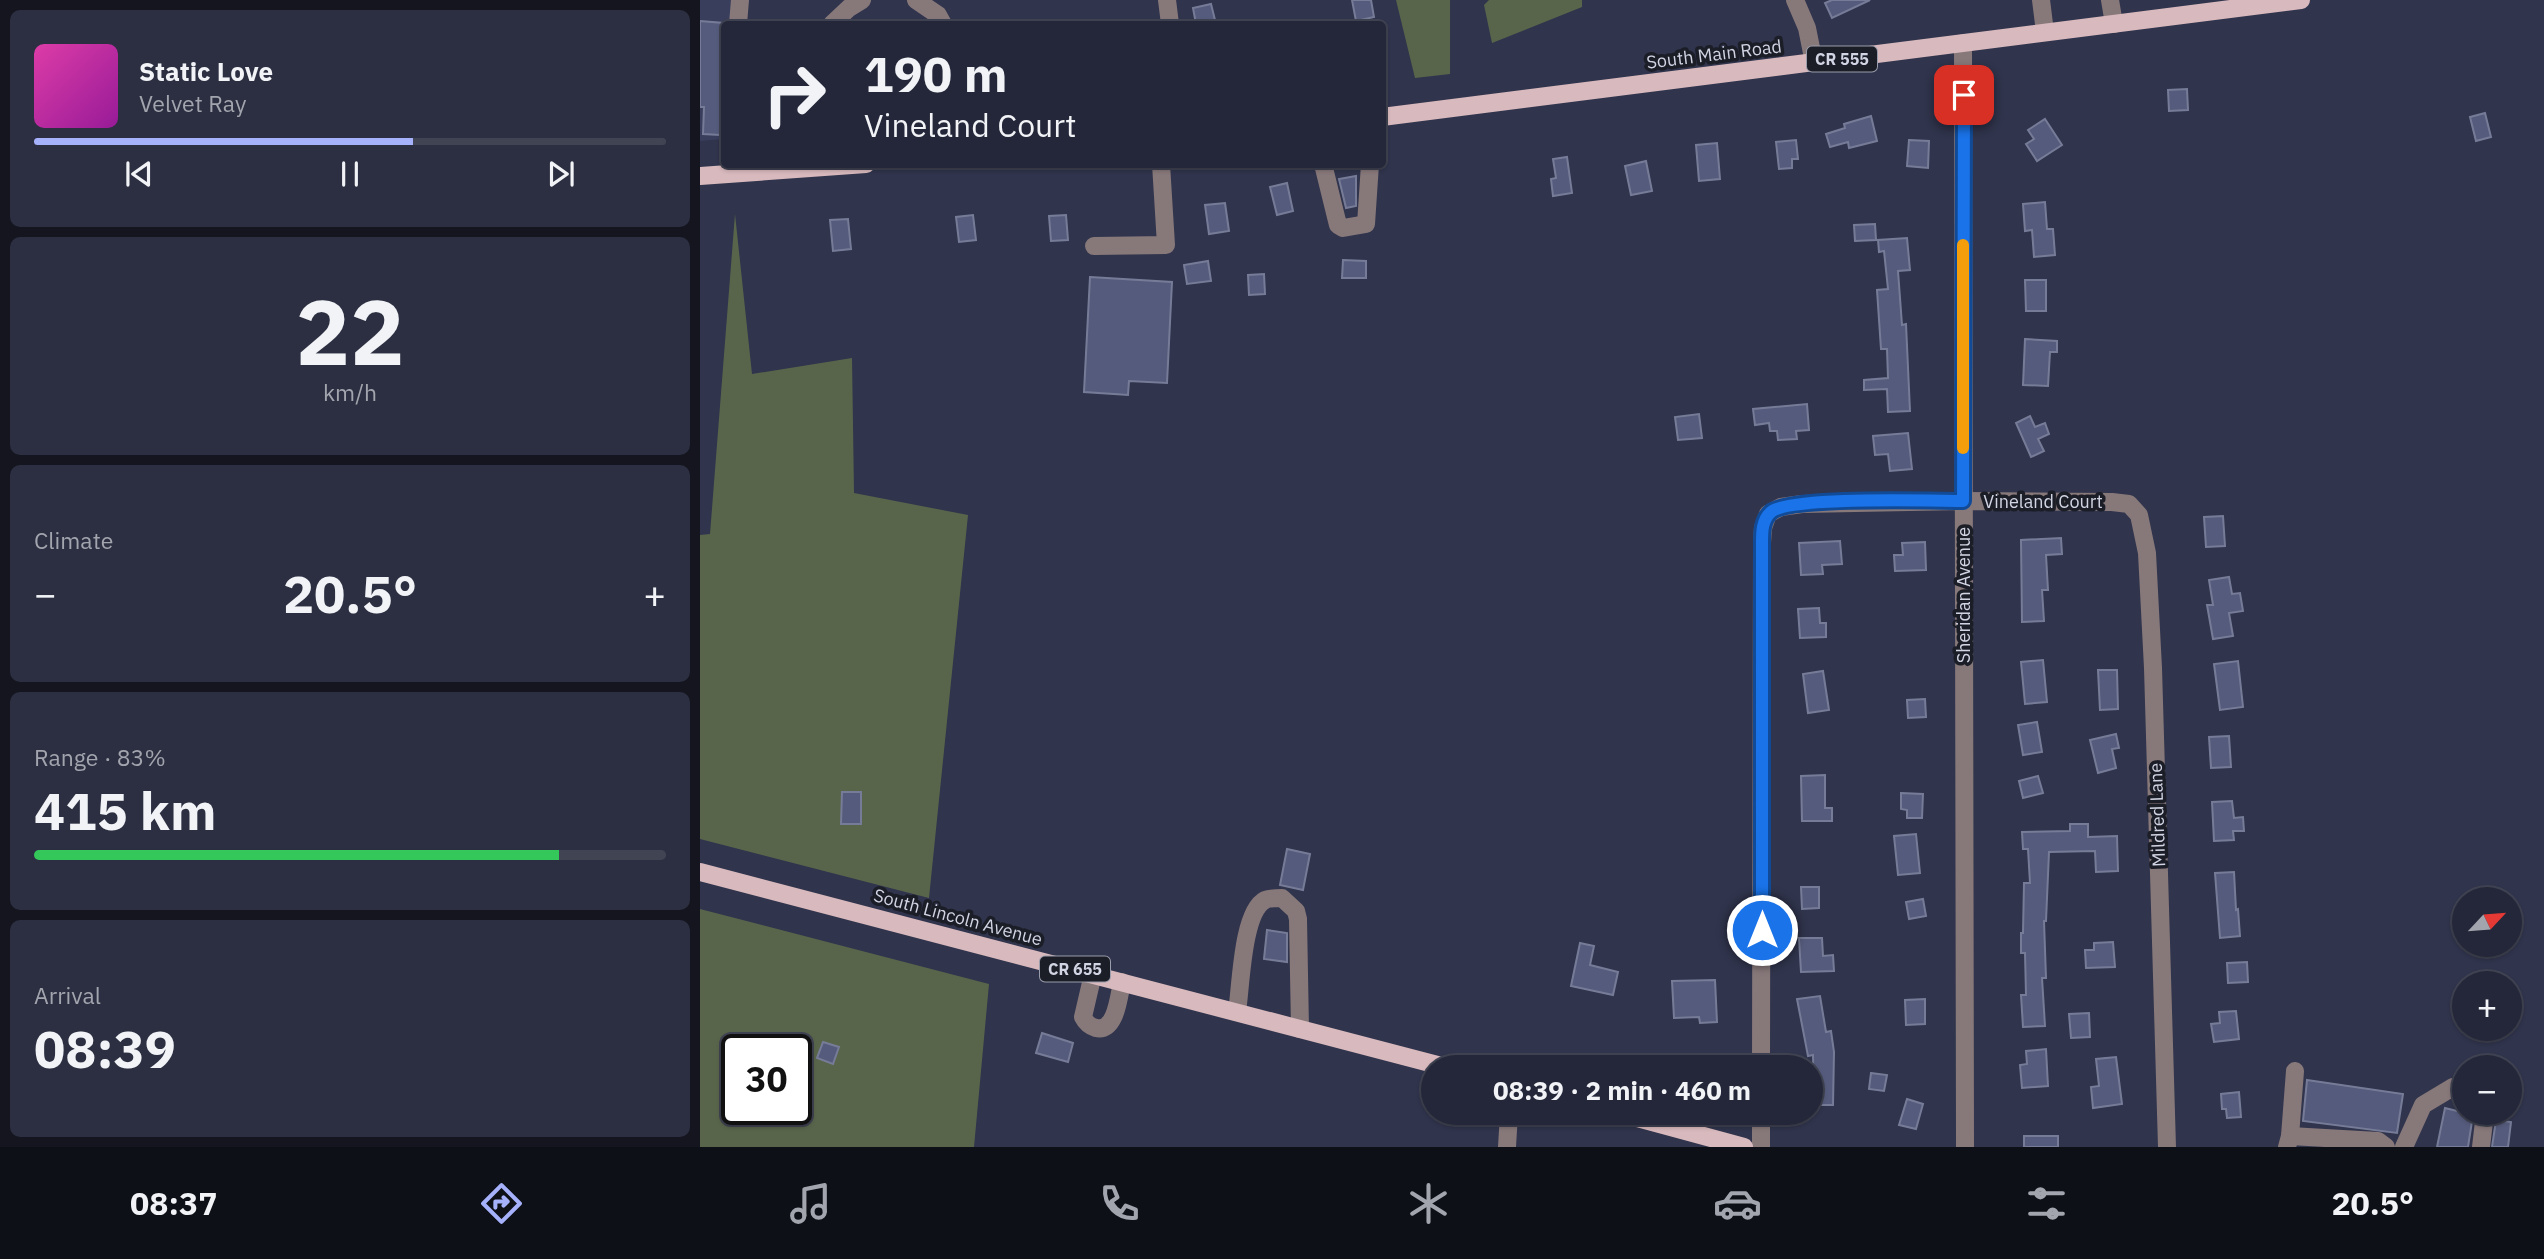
<!DOCTYPE html>
<html lang="en">
<head>
<meta charset="utf-8">
<style>
	body { margin:0; font-family:"IBM Plex Sans",sans-serif; background:#2c2f41; color:#f1f3f6; height:100vh; display:flex; flex-direction:column; font-size:26px; white-space:nowrap }
	* { box-sizing:border-box; margin:0 }
	p { font-size:23px; color:#a3a5ae }
	.icon { flex:none; width:38px; height:38px; fill:none; stroke:currentColor; stroke-width:2; stroke-linecap:round; stroke-linejoin:round }
	.map { position:relative; flex:1; overflow:hidden }
	.sheet { display:flex; flex-direction:column; gap:10px; padding:10px; background:#14151f; width:700px }
	.sheet>* { flex:none }
	.top-card { position:absolute; left:21px; top:21px; width:665px; height:147px; border-radius:7px; box-shadow:0 2px 5px #0004,0 0 0 2px #414453; background:#242739; color:#f1f3f6; overflow:hidden }
	.needle { width:46px; rotate:64deg }
	.buttons { position:absolute; left:1752px; top:887px; display:grid; gap:14px }
	.buttons a { display:grid; place-items:center; width:70px; height:70px; border-radius:50%; background:#242739; box-shadow:0 2px 5px #0004,0 0 0 2px #414453; font-size:35px }
	.speed { position:absolute; left:21px; top:1034px; display:flex; gap:14px; font-size:35px; font-weight:700; text-align:center }
	.speed>* { display:grid; place-content:center; width:91px; height:91px; border-radius:50%; background:#242739; box-shadow:0 2px 5px #0004,0 0 0 2px #414453; line-height:1 }
	.speed .limit { border:4px solid #111; border-radius:10px; background:#fff; color:#111 }
	.pin { position:absolute; display:grid; place-items:center; width:60px; height:60px; color:#fff; margin:-30px; border-radius:14px; box-shadow:0 4px 10px #0006 }
	.me { position:absolute; width:77px; margin:-38px; rotate:0deg; stroke-linejoin:round; filter:drop-shadow(0 0 5px #0008) }
	.turn { display:flex; align-items:center; gap:24px; height:147px; padding:0 28px; font-size:32px }
	.turn .icon { width:91px; height:91px; stroke-width:2.5 }
	.turn b { display:block; font-size:49px; line-height:60px }
	.big { font-size:52px; font-weight:700; line-height:1.1 }
	.sheet .card { flex:1; display:flex; flex-direction:column; justify-content:center; gap:10px; min-width:0; padding:0 24px; border-radius:10px; background:#2c2f41 }
	.sheet .dial { align-items:center; gap:0 }
	.dial b { font-size:91px; line-height:1 }
	.song { display:flex; align-items:center; gap:21px }
	.cover { width:84px; height:84px; border-radius:10px; background:linear-gradient(135deg,hsl(320 70% 55%),hsl(300 70% 35%)) }
	.played { height:7px; border-radius:4px; background:linear-gradient(90deg,#a6b1fc 60%,#414453 60%) }
	.keys { display:flex; justify-content:space-around; direction:ltr }
	.heat { display:flex; justify-content:space-between; align-items:center; font-size:38px; direction:ltr }
	.charge { height:10px; border-radius:5px; background:linear-gradient(90deg,#34c759 83%,#414453 0) }
	.trip { position:absolute; left:721px; top:1055px; width:402px; height:70px; border-radius:35px; background:#242739; box-shadow:0 2px 5px #0004,0 0 0 2px #414453; font-weight:700; line-height:70px; text-align:center }
	.menu { display:flex; height:112px; justify-content:space-around; align-items:center; background:#0e1017; color:#a3a5ae }
	.menu .icon { width:49px; height:49px }
	.menu .active { color:#a6b1fc }
	.menu b { font-size:32px; color:#f1f3f6 }
	main { display:flex; flex:1; min-height:0 }
	.map>svg:first-child { display:block }
	.built { fill:#393e5c }
	.green { fill:#59654b; fill-rule:evenodd }
	.building { fill:#555b7c; stroke:#767c97; stroke-width:2 }
	.lines { fill:none; stroke-linecap:round; stroke-linejoin:round }
	.minor { stroke:#87787a; stroke-width:18 }
	.major { stroke:#d8b9bd; stroke-width:18 }
	.route-casing { stroke:#114b97; stroke-width:18 }
	.route { stroke:#1a73e8; stroke-width:12 }
	.slow { stroke:#f59e0b; stroke-width:12 }
	.labels { text-anchor:middle; dominant-baseline:central; stroke-width:7; stroke-linejoin:round; paint-order:stroke }
	.shield { fill:#1b1d27; stroke:#9a9dab; stroke-width:2 }
	.shield-label { font-size:16px; font-weight:bold; fill:#d1d4e3 }
	.street-label { font-size:18px; fill:#d1d4e3; stroke:#1b1d27 }
</style>
</head>
<body>
<main>
<section class="sheet">
<div class="card">
<div class="song"><i class="cover"></i><div><b>Static Love</b><p>Velvet Ray</p></div></div>
<div class="played"></div>
<div class="keys"><svg class="icon" aria-label="previous" viewBox="0 0 24 24"><path d="M18 5L8 12l10 7zM5 5v14"/></svg><svg class="icon" aria-label="pause" viewBox="0 0 24 24"><path d="M8 5v14M16 5v14"/></svg><svg class="icon" aria-label="next" viewBox="0 0 24 24"><path d="M6 5l10 7-10 7zM19 5v14"/></svg></div>
</div>
<div class="card dial"><b>22</b><p>km/h</p></div>
<div class="card"><p>Climate</p>
<div class="heat"><a>−</a><b class="big">20.5°</b><a>+</a></div>
</div>
<div class="card"><p>Range · 83%</p><b class="big">415 km</b><div class="charge"></div></div>
<div class="card"><p>Arrival</p><b class="big">08:39</b></div>
</section>
<div class="map">
<svg width="1844" height="1147" viewBox="0 0 1844 1147">
	<rect width="100%" height="100%" fill="#30344c"/>
	<path class="built" d="M 0,0 L 47,0 L 45,24 L 24,24 L 24,139 L 0,141 Z"/>
	<g class="green">
		<path d="M 696,0 L 750,0 L 750,74 L 715,78 Z"/>
		<path d="M 789,0 L 882,0 L 882,7 L 792,43 L 784,5 Z"/>
		<path d="M 35,214 L 52,374 L 152,358 L 154,493 L 268,515 L 229,898 L 0,839 L 0,535 L 10,534 Z"/>
		<path d="M 0,909 L 289,984 L 274,1147 L 0,1147 ZM 37,1050 L 96,1050 L 96,1110 L 37,1110 Z"/>
	</g>
	<g class="building">
		<path d="M 652,0 L 671,0 L 674,17 L 656,21 Z"/>
		<path d="M 1132,0 L 1170,0 L 1132,18 L 1125,3 Z"/>
		<path d="M 511,4 L 516,24 L 496,24 L 493,8 Z"/>
		<path d="M 0,21 L 24,23 L 20,135 L 3,134 L 4,107 L 0,107 Z"/>
		<path d="M 1487,89 L 1488,110 L 1469,111 L 1468,90 Z"/>
		<path d="M 1785,113 L 1791,137 L 1776,141 L 1770,117 Z"/>
		<path d="M 1171,116 L 1177,141 L 1149,148 L 1148,142 L 1130,147 L 1126,134 L 1145,128 L 1144,124 Z"/>
		<path d="M 1345,119 L 1362,145 L 1337,161 L 1326,144 L 1334,139 L 1328,130 Z"/>
		<path d="M 1096,140 L 1098,159 L 1092,159 L 1092,168 L 1079,169 L 1076,142 Z"/>
		<path d="M 1209,140 L 1229,141 L 1228,168 L 1207,166 Z"/>
		<path d="M 1017,143 L 1020,179 L 999,181 L 996,145 Z"/>
		<path d="M 867,157 L 872,193 L 853,196 L 851,179 L 856,178 L 853,159 Z"/>
		<path d="M 946,161 L 952,191 L 931,195 L 925,166 Z"/>
		<path d="M 656,176 L 656,206 L 646,208 L 639,179 Z"/>
		<path d="M 587,183 L 593,211 L 577,215 L 570,187 Z"/>
		<path d="M 1345,202 L 1347,229 L 1353,229 L 1355,255 L 1334,257 L 1332,230 L 1325,231 L 1323,204 Z"/>
		<path d="M 525,203 L 529,231 L 509,234 L 505,205 Z"/>
		<path d="M 273,215 L 276,240 L 259,242 L 256,217 Z"/>
		<path d="M 366,215 L 368,240 L 351,241 L 349,216 Z"/>
		<path d="M 148,219 L 151,249 L 133,251 L 130,220 Z"/>
		<path d="M 1175,224 L 1176,240 L 1155,241 L 1154,225 Z"/>
		<path d="M 1207,238 L 1210,270 L 1198,271 L 1202,325 L 1206,324 L 1210,411 L 1188,412 L 1187,389 L 1164,390 L 1164,380 L 1188,378 L 1187,349 L 1181,349 L 1177,290 L 1188,289 L 1184,251 L 1179,252 L 1178,240 Z"/>
		<path d="M 643,260 L 666,261 L 666,278 L 642,278 Z"/>
		<path d="M 508,261 L 511,281 L 487,284 L 484,265 Z"/>
		<path d="M 564,274 L 565,294 L 549,295 L 548,275 Z"/>
		<path d="M 390,277 L 472,282 L 467,383 L 429,381 L 428,395 L 384,392 Z"/>
		<path d="M 1325,280 L 1346,280 L 1346,311 L 1326,311 Z"/>
		<path d="M 1325,339 L 1357,341 L 1357,352 L 1350,352 L 1348,386 L 1323,385 Z"/>
		<path d="M 1107,404 L 1109,430 L 1096,431 L 1097,439 L 1078,440 L 1077,431 L 1070,431 L 1069,423 L 1055,425 L 1053,409 Z"/>
		<path d="M 999,414 L 1002,438 L 978,440 L 975,417 Z"/>
		<path d="M 1330,416 L 1335,427 L 1345,423 L 1349,434 L 1338,439 L 1344,451 L 1331,457 L 1316,423 Z"/>
		<path d="M 1208,433 L 1212,469 L 1190,471 L 1188,454 L 1175,455 L 1173,436 Z"/>
		<path d="M 1523,516 L 1525,546 L 1506,547 L 1504,517 Z"/>
		<path d="M 1361,538 L 1362,554 L 1346,555 L 1348,590 L 1342,590 L 1344,621 L 1322,622 L 1321,540 Z"/>
		<path d="M 1140,541 L 1142,564 L 1122,565 L 1123,574 L 1101,575 L 1099,543 Z"/>
		<path d="M 1225,542 L 1226,570 L 1195,571 L 1194,555 L 1203,555 L 1202,543 Z"/>
		<path d="M 1529,577 L 1532,594 L 1540,593 L 1543,611 L 1529,613 L 1533,636 L 1513,639 L 1507,605 L 1513,605 L 1509,580 Z"/>
		<path d="M 1119,608 L 1120,623 L 1126,623 L 1126,637 L 1100,638 L 1098,609 Z"/>
		<path d="M 1343,660 L 1347,702 L 1325,704 L 1321,662 Z"/>
		<path d="M 1538,661 L 1543,707 L 1520,710 L 1514,664 Z"/>
		<path d="M 1398,670 L 1417,670 L 1418,709 L 1400,710 Z"/>
		<path d="M 1123,671 L 1129,710 L 1108,713 L 1103,674 Z"/>
		<path d="M 1225,699 L 1226,717 L 1208,718 L 1207,700 Z"/>
		<path d="M 1337,722 L 1342,752 L 1323,755 L 1318,725 Z"/>
		<path d="M 1416,734 L 1419,748 L 1412,749 L 1416,768 L 1398,773 L 1390,740 Z"/>
		<path d="M 1529,736 L 1531,767 L 1511,768 L 1509,737 Z"/>
		<path d="M 1125,775 L 1125,808 L 1132,808 L 1132,821 L 1102,821 L 1101,776 Z"/>
		<path d="M 1338,776 L 1343,793 L 1323,798 L 1319,781 Z"/>
		<path d="M 142,792 L 161,792 L 161,824 L 141,824 Z"/>
		<path d="M 1201,793 L 1223,794 L 1222,818 L 1207,818 L 1207,810 L 1201,809 Z"/>
		<path d="M 1532,801 L 1534,818 L 1543,817 L 1544,831 L 1533,831 L 1534,840 L 1514,841 L 1512,802 Z"/>
		<path d="M 1370,824 L 1388,824 L 1388,837 L 1417,836 L 1418,871 L 1396,872 L 1395,851 L 1349,852 L 1346,921 L 1344,921 L 1346,978 L 1342,978 L 1345,1026 L 1323,1027 L 1321,995 L 1326,995 L 1325,953 L 1321,953 L 1321,933 L 1323,933 L 1324,883 L 1330,883 L 1328,849 L 1323,849 L 1322,832 L 1370,831 Z"/>
		<path d="M 1216,834 L 1220,873 L 1198,875 L 1194,836 Z"/>
		<path d="M 587,849 L 610,854 L 603,890 L 580,885 Z"/>
		<path d="M 1534,872 L 1536,910 L 1538,909 L 1540,936 L 1520,938 L 1515,873 Z"/>
		<path d="M 1101,887 L 1119,887 L 1119,908 L 1102,909 Z"/>
		<path d="M 1223,899 L 1226,916 L 1209,919 L 1206,902 Z"/>
		<path d="M 567,930 L 587,933 L 587,962 L 564,959 Z"/>
		<path d="M 1099,938 L 1122,938 L 1123,956 L 1133,955 L 1134,971 L 1101,972 Z"/>
		<path d="M 1413,942 L 1415,967 L 1386,968 L 1385,950 L 1394,950 L 1394,943 Z"/>
		<path d="M 880,943 L 894,946 L 890,965 L 918,972 L 913,995 L 871,986 Z"/>
		<path d="M 1547,962 L 1548,982 L 1528,983 L 1527,963 Z"/>
		<path d="M 1015,980 L 1017,1022 L 1000,1023 L 999,1017 L 974,1018 L 972,981 Z"/>
		<path d="M 1120,996 L 1126,1032 L 1131,1031 L 1134,1052 L 1133,1105 L 1114,1105 L 1113,1055 L 1108,1056 L 1097,999 Z"/>
		<path d="M 1225,999 L 1225,1024 L 1206,1025 L 1205,1000 Z"/>
		<path d="M 1536,1011 L 1539,1039 L 1514,1042 L 1511,1024 L 1520,1023 L 1519,1012 Z"/>
		<path d="M 1389,1013 L 1390,1037 L 1371,1038 L 1369,1014 Z"/>
		<path d="M 342,1033 L 373,1043 L 368,1062 L 336,1053 Z"/>
		<path d="M 123,1042 L 139,1047 L 133,1064 L 117,1058 Z"/>
		<path d="M 1346,1049 L 1348,1086 L 1322,1088 L 1320,1065 L 1327,1064 L 1326,1051 Z"/>
		<path d="M 1416,1057 L 1422,1104 L 1393,1108 L 1391,1087 L 1399,1086 L 1396,1059 Z"/>
		<path d="M 1171,1073 L 1187,1075 L 1184,1091 L 1169,1089 Z"/>
		<path d="M 1607,1080 L 1703,1094 L 1697,1133 L 1603,1121 Z"/>
		<path d="M 1539,1092 L 1541,1117 L 1527,1118 L 1526,1109 L 1522,1109 L 1521,1094 Z"/>
		<path d="M 1207,1099 L 1223,1104 L 1216,1129 L 1199,1125 Z"/>
		<path d="M 1745,1108 L 1773,1115 L 1768,1147 L 1737,1147 Z"/>
		<path d="M 1796,1120 L 1811,1122 L 1808,1147 L 1792,1147 Z"/>
		<rect x="1324" y="1136" width="34" height="11"/>
	</g>
	<g class="lines">
		<g class="minor">
			<path d="M 216,0 L 238,15 L 243,24"/>
			<path d="M 467,0 L 470,24"/>
			<path d="M 1095,0 L 1107,28 L 1114,63"/>
			<path d="M 1341,0 L 1345,32"/>
			<path d="M 1410,0 L 1414,24"/>
			<path d="M 38,24 L 40,0"/>
			<path d="M 132,24 L 149,8 L 162,0"/>
			<path d="M 1263,43 L 1265,1147"/>
			<path d="M 623,164 L 638,225 L 643,228 L 666,224 L 670,164"/>
			<path d="M 394,246 L 466,245 L 461,164"/>
			<path d="M 393,974 L 383,1017 C 386,1023 389,1026 396,1028 C 416,1033 419,995 422,982"/>
			<path d="M 537,1012 C 541,987 542,912 565,900 C 569,898 577,898 582,898 L 596,911 L 598,919 L 600,1029"/>
			<path d="M 1061,1068 L 1062,543 L 1063,528 L 1068,514 L 1081,507 L 1102,504 L 1263,501 L 1412,502 L 1429,504 L 1439,515 L 1447,553 L 1453,668 L 1467,1147"/>
			<path d="M 1590,1136 L 1678,1141 L 1686,1147"/>
			<path d="M 807,1147 L 809,1113"/>
			<path d="M 1061,1147 L 1061,1113"/>
			<path d="M 1587,1147 L 1590,1136 L 1595,1071"/>
			<path d="M 1704,1147 L 1723,1105 L 1753,1087 L 1764,1087"/>
			<path d="M 1781,1147 L 1785,1113"/>
		</g>
		<g class="major">
			<path d="M 682,117 L 1601,0"/>
			<path d="M 0,176 L 166,164"/>
			<path d="M 0,872 L 749,1068"/>
			<path d="M 919,1113 L 1044,1147"/>
		</g>
	</g>
	<g class="lines">
		<defs>
			<path id="route" d="M 1062,930 L 1062,542 C 1062,532 1062,520 1071,512 C 1090,496 1231,501 1263,501 L 1264,95"/>
		</defs>
		<use href="#route" class="route-casing"/>
		<use href="#route" class="route"/>
		<path class="slow" d="M 1263,245 L 1263,448"/>
	</g>
	<g class="labels">
		<g class="shield">
			<rect x="1107" y="46.5" width="70" height="25" rx="5"/>
			<rect x="340" y="956.5" width="70" height="25" rx="5"/>
		</g>
		<g class="shield-label">
			<text x="1142" y="59">CR 555</text>
			<text x="375" y="969">CR 655</text>
		</g>
		<g class="street-label">
			<text transform="translate(1014 54) rotate(-7)">South Main Road</text>
			<text x="1343" y="501">Vineland Court</text>
			<text transform="translate(1263 595) rotate(-90)">Sheridan Avenue</text>
			<text transform="translate(1457 815) rotate(-92)">Mildred Lane</text>
			<text transform="translate(258 917) rotate(15)">South Lincoln Avenue</text>
		</g>
	</g>
</svg>
<div class="buttons">
<a><svg class="needle" viewBox="-14 -14 28 28"><path d="M0-13l5 13h-10z" fill="#e53935"/><path d="M0 13l5-13h-10z" fill="#a3a5ae"/></svg></a>
<a>+</a>
<a>−</a>
</div>
<div class="speed"><div class="limit">30</div></div>
<div class="pin" style="left:1264px;top:95px;background:#d93025"><svg class="icon" aria-label="arrive" viewBox="0 0 24 24"><path d="M6 21V4h12l-3 4 3 4H6"/></svg></div>
<svg class="me" style="left:1062px;top:930px" viewBox="-20 -20 40 40"><circle r="17" fill="#1a73e8" stroke="#fff" stroke-width="3"/><path d="M0-11L8 9 0 5-8 9z" fill="#fff"/></svg>
<div class="trip">08:39 · 2 min · 460 m</div>
<div class="top-card">
<div class="turn"><svg class="icon" aria-label="right" viewBox="0 0 24 24"><path d="M7 20v-9h11M14 6l5 5-5 5"/></svg><div><b>190 m</b>Vineland Court</div></div>
</div>
</div>
</main>
<nav class="menu">
<b>08:37</b>
<svg class="icon active" aria-label="directions" viewBox="0 0 24 24"><path d="M12 3l9 9-9 9-9-9zM9 14v-3h6M13 9l2 2-2 2"/></svg>
<svg class="icon" aria-label="music" viewBox="0 0 24 24"><path d="M9 18V5l10-2v13"/><circle cx="6" cy="18" r="3"/><circle cx="16" cy="16" r="3"/></svg>
<svg class="icon" aria-label="phone" viewBox="0 0 24 24"><path d="M5 4h4l2 5-3 2q2 4 5 5l2-3 5 2v4C11 20 4 13 5 4z"/></svg>
<svg class="icon" aria-label="climate" viewBox="0 0 24 24"><path d="M12 3v18M4 7l16 10M4 17L20 7"/></svg>
<svg class="icon" aria-label="car" viewBox="0 0 24 24"><path d="M5 17H2v-5l4-1 3-4h7l3 4 3 1v5h-3M9 17h6M6 11h13"/><circle cx="7" cy="17" r="2"/><circle cx="17" cy="17" r="2"/></svg>
<svg class="icon" aria-label="filters" viewBox="0 0 24 24"><path d="M4 7h16M4 17h16"/><circle cx="9" cy="7" r="2"/><circle cx="15" cy="17" r="2"/></svg>
<b>20.5°</b>
</nav>
</body>
</html>
